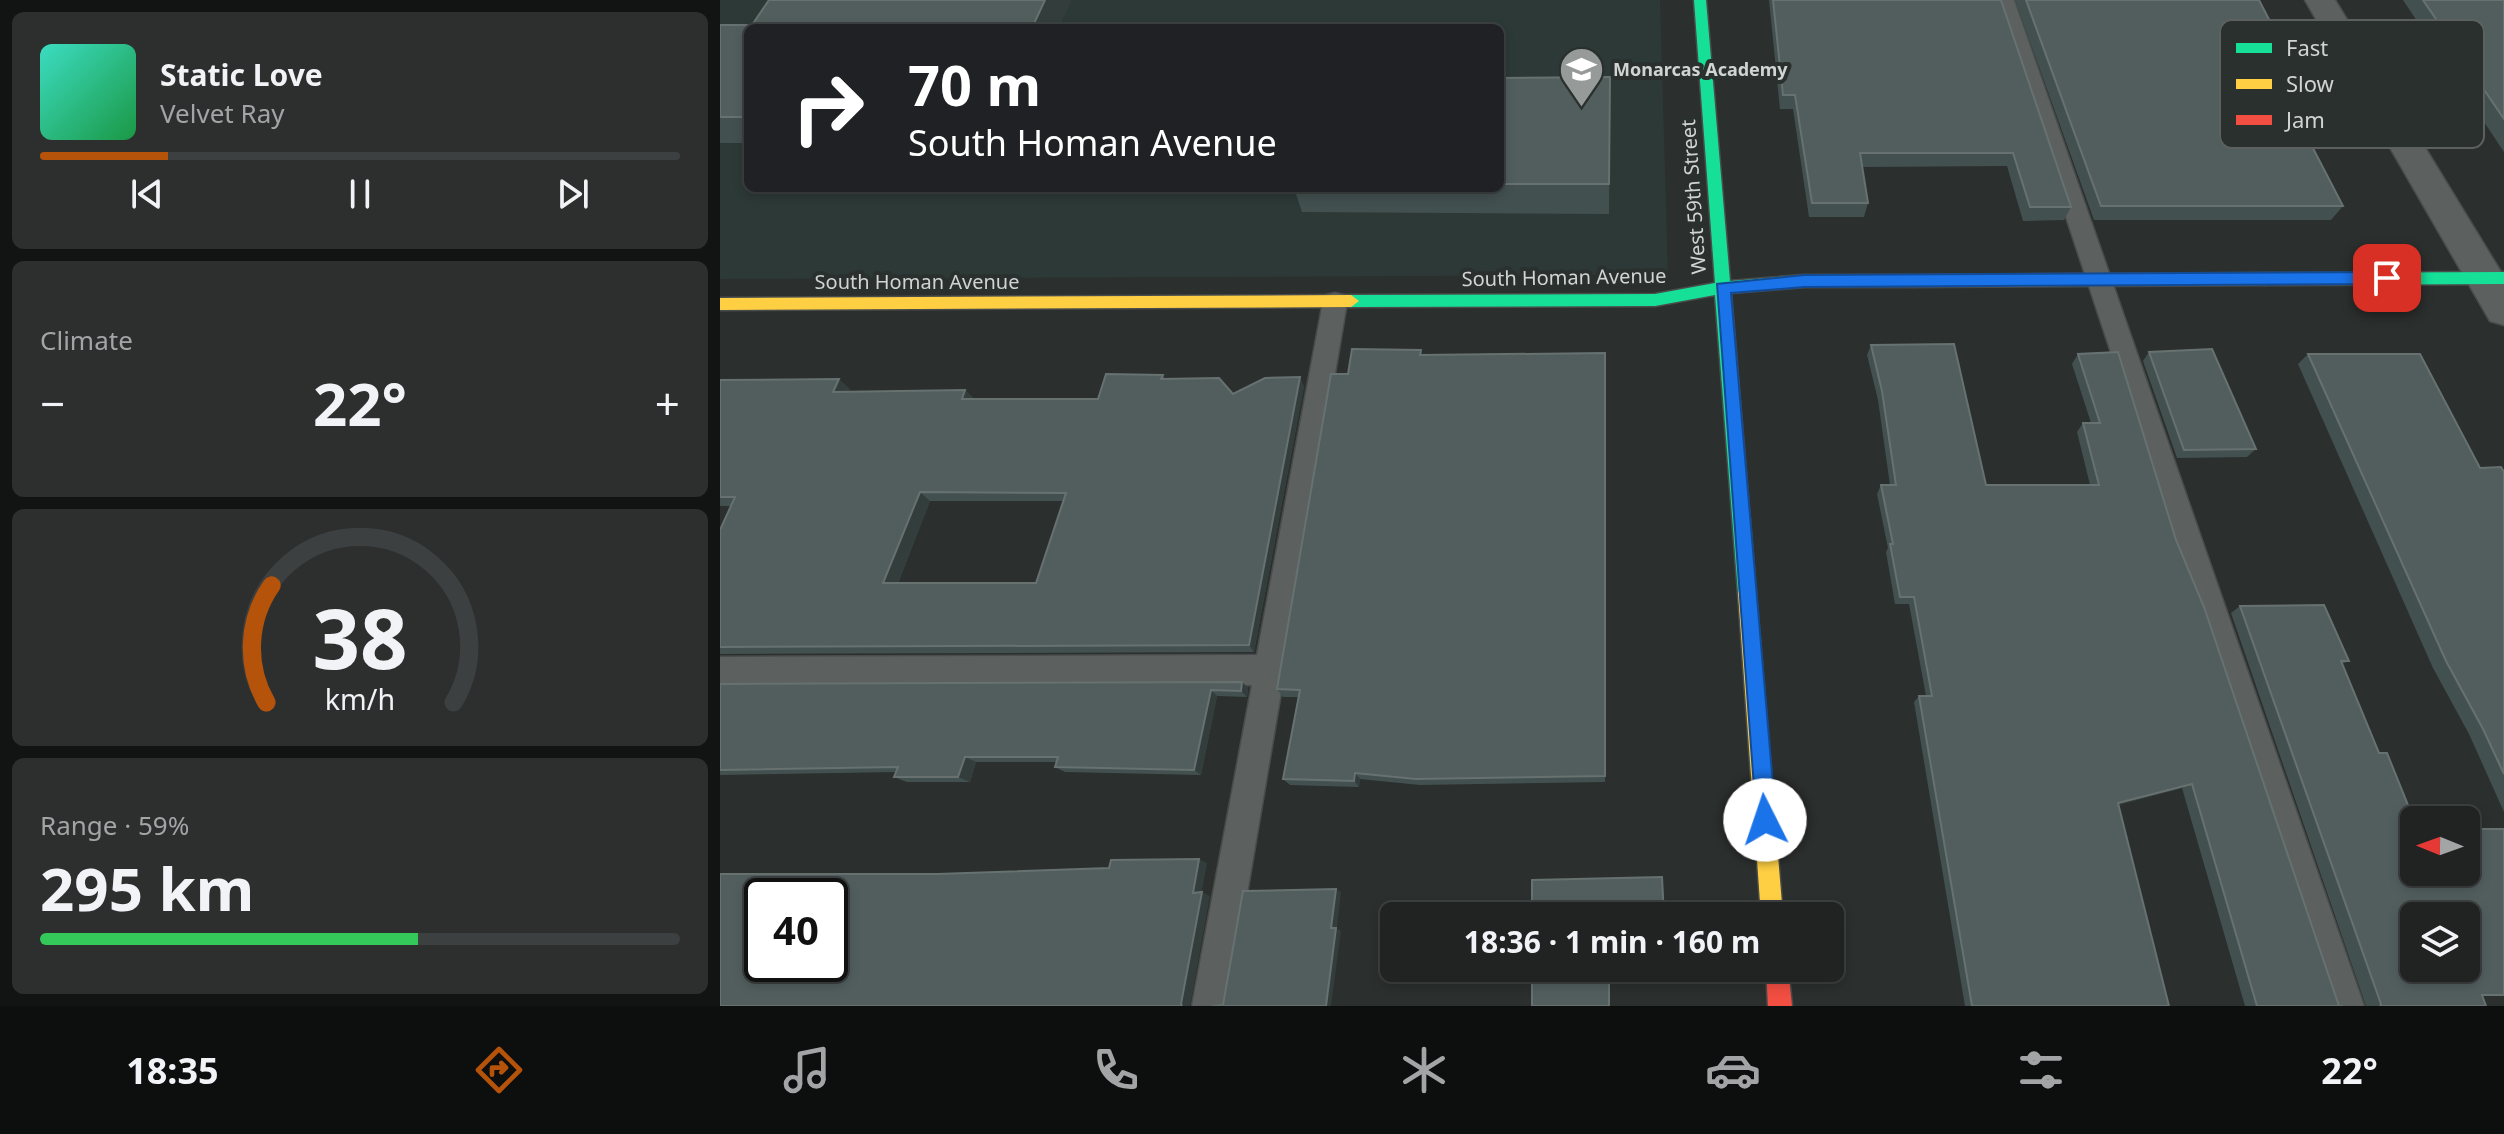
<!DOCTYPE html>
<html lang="en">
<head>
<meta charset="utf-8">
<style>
	body { margin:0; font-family:"Noto Sans",sans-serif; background:#2d2f2f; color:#f1f3f6; height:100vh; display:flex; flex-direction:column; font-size:30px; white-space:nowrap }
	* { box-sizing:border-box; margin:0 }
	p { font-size:26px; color:#a2a4a5 }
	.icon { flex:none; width:44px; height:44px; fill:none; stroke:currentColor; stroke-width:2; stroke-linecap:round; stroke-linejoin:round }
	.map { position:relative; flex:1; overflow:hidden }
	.side { display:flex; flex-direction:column; gap:12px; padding:12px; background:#121313; width:720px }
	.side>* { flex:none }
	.guide { position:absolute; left:24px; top:24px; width:760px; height:168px; border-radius:12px; box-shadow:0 4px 12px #0003,0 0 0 2px #3d4040; background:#202124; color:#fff; overflow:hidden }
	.needle { width:52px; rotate:271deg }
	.controls { position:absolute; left:1680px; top:806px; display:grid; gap:16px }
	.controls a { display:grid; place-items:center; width:80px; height:80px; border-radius:12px; background:#202322; box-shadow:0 4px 12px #0003,0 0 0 2px #3d4040; font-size:40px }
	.speed { position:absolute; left:24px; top:878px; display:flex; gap:16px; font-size:40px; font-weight:700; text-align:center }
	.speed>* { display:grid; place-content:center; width:104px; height:104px; border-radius:50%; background:#202322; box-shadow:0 4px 12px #0003,0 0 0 2px #3d4040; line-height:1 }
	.speed .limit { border:4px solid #111; border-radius:12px; background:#fff; color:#111 }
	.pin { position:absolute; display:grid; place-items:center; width:68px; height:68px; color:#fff; margin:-34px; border-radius:16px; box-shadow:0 4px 12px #0006 }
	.me { position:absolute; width:88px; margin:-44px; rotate:356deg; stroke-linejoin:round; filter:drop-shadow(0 0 6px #0008) }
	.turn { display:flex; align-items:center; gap:28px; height:168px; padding:0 32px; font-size:36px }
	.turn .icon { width:104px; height:104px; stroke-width:2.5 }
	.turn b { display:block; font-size:56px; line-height:68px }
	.big { font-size:60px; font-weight:700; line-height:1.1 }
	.side .widget { flex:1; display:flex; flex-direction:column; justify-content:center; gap:12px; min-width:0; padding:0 28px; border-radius:12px; background:#2d2f2f }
	.side .dial { align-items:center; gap:0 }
	.dial svg { height:208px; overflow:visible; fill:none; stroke:#3d4040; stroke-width:7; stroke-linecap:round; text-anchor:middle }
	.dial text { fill:#f1f3f6; stroke:none }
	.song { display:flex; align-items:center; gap:24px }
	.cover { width:96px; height:96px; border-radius:12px; background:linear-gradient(135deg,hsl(170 70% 55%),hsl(140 70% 35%)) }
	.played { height:8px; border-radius:4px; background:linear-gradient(90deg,#b45309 20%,#3d4040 20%) }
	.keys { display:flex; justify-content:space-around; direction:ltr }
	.heat { display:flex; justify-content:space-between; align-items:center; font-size:44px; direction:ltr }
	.charge { height:12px; border-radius:6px; background:linear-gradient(90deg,#34c759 59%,#3d4040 0) }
	.trip { position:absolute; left:660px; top:902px; width:464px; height:80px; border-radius:12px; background:#202322; box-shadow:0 4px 12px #0003,0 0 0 2px #3d4040; font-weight:700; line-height:80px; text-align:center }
	.menu { display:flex; height:128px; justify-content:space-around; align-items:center; background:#0d0e0e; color:#a2a4a5 }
	.menu .icon { width:56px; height:56px }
	.menu .active { color:#b45309 }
	.menu b { font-size:36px; color:#f1f3f6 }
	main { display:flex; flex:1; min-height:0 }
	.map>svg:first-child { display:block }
	.built { fill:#2d3936; fill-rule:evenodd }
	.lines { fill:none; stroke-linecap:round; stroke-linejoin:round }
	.lane-casing { stroke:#494c4b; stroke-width:3 }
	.street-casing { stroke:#494c4b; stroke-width:3 }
	.fast-casing { stroke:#494c4b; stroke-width:3 }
	.slow-casing { stroke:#494c4b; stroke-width:3 }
	.jam-casing { stroke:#494c4b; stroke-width:3 }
	.lane { fill:#5c605e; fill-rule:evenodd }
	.street { fill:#5c605e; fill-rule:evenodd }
	.fast { fill:#16e098; fill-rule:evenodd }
	.slow { fill:#ffcf43; fill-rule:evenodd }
	.jam { fill:#f24e42; fill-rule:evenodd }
	.wall { fill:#435050; fill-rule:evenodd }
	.shaded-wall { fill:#333d3c }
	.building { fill:#525e5e; stroke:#667170; stroke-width:2; fill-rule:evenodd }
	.route { fill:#1a73e8; stroke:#114b97; stroke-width:2 }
	.labels { text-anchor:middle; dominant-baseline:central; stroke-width:8; stroke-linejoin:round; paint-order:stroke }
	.far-poi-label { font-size:18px; font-weight:bold; fill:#d0d4d3; stroke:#2a302e; text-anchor:start }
	.street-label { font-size:20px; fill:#d0d4d3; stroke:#2a302e }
	.key { fill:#2a302e; stroke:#5c6160; stroke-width:2 }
	.key-label { font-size:22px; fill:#d0d4d3 }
</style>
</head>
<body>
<main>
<section class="side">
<div class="widget">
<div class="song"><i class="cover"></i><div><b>Static Love</b><p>Velvet Ray</p></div></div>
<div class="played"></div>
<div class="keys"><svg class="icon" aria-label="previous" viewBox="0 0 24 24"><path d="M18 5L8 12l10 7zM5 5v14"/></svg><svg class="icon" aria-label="pause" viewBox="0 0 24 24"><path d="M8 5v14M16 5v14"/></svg><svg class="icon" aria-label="next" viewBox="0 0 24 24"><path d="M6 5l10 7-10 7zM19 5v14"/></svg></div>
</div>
<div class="widget"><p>Climate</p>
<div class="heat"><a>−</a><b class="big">22°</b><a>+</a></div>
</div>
<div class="widget dial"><svg viewBox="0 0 100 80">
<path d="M14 69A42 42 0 1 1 86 69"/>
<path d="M14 69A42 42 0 0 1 16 24" stroke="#b45309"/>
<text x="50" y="56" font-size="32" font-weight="700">38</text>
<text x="50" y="72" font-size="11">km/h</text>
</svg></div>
<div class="widget"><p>Range · 59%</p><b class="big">295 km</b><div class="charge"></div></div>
</section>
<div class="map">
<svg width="1784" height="1006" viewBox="0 0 1784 1006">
	<rect width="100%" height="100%" fill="#2b2f2d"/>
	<path class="built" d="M 0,0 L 940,0 L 948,275 L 0,279 ZM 28,28 L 780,28 L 780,188 L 28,188 Z"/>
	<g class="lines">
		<defs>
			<g id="lane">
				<path d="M 1274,0 L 1294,0 L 1644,1006 L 1608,1006 Z"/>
				<path d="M 615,293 L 624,295 L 627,302 L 508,1006 L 472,1006 L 532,685 L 0,687 L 0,657 L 537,655 L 603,302 L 606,295 Z"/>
			</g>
			<path id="street" d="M 1585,0 L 1615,0 L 1784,277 L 1784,325 L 1770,321 Z"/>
			<g id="fast">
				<path d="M 974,0 L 986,0 L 1010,281 L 1084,275 L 1192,275 L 1200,281 L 1192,287 L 1084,287 L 1011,293 L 1036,593 L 1034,599 L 1027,602 L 1020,599 L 1018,593 L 995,295 L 935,306 L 631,307 L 623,301 L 631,295 L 935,294 L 995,283 Z"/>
				<path d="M 1784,272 L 1784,284 L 1545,285 L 1537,279 L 1545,273 Z"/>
			</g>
			<g id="slow">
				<path d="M 1545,273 L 1553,279 L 1545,285 L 1192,287 L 1184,281 L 1192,275 Z"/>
				<path d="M 631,295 L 639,301 L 631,307 L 0,310 L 0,298 Z"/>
				<path d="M 1027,584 L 1034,587 L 1036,593 L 1063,916 L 1041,916 L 1018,593 L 1020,587 Z"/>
			</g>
			<path id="jam" d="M 1046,968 L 1068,968 L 1072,1006 L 1048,1006 Z"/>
		</defs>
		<use href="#lane" class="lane-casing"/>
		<use href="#street" class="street-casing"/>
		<use href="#fast" class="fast-casing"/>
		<use href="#slow" class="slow-casing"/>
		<use href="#jam" class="jam-casing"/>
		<use href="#lane" class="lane"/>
		<use href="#street" class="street"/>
		<use href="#fast" class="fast"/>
		<use href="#slow" class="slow"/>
		<use href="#jam" class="jam"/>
	</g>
	<g class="wall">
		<path d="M 49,0 L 351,0 L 338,28 L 28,28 L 28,143 L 0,143 L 0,25 L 32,25 Z"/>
		<path d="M 1049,0 L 1281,0 L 1351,207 L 1344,220 L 1303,221 L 1287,166 L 1142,167 L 1148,203 L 1144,217 L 1089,217 L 1073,109 L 1060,109 Z"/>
		<path d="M 1295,0 L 1539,0 L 1555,31 L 1547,45 L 1583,129 L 1623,206 L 1611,220 L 1374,220 Z"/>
		<path d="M 1683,0 L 1784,0 L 1784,152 Z"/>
		<path d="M 890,77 L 889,214 L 582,212 L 574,188 L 780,188 L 780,78 Z"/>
		<path d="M 1151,345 L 1266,485 L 1370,485 L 1357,432 L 1363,423 L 1371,423 L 1352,364 L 1358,354 L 1456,540 L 1619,1006 L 1623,1006 L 1525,1006 L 1462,788 L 1398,805 L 1449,1006 L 1245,1006 L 1194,702 L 1199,696 L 1206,696 L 1189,604 L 1175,604 L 1166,552 L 1168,548 L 1157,494 L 1161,485 L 1170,485 L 1158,400 L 1147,355 Z"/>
		<path d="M 701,350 L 702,355 L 885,353 L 885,782 L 700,785 L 640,779 L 639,787 L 570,785 L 563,779 L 578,697 L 563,697 L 557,689 L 628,374 Z"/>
		<path d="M 1429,352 L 1536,449 L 1527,457 L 1457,458 L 1423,361 Z"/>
		<path d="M 1588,354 L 1760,468 L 1784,472 L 1784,812 L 1749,734 L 1713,668 L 1578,364 Z"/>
		<path d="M 443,375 L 445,379 L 513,394 L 584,386 L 534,652 L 0,654 L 0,530 L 11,506 L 0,506 L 0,380 L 130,389 L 128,392 L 245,390 L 254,399 L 378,399 ZM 210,501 L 343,501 L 316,583 L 178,583 Z"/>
		<path d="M 1520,606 L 1629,661 L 1622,664 L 1694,872 L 1784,829 L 1784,996 L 1762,996 L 1766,1006 L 1646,1006 L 1511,613 Z"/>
		<path d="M 522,682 L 528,688 L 527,697 L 497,696 L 481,775 L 345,772 L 335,767 L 337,762 L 256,762 L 250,782 L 187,782 L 174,777 L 176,772 L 0,775 L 0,684 Z"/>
	</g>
	<g class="shaded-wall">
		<path d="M 325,0 L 351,0 L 338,28 L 312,28 Z"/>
		<path d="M 580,377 L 584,386 L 534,652 L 529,645 Z"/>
		<path d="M 119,379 L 130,389 L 124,401 L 113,392 Z"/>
		<path d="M 245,390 L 254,400 L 242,399 Z"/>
		<path d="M 200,492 L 210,501 L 175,590 L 163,583 Z"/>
		<path d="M 522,682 L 528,688 L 527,697 L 521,691 Z"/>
		<path d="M 491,690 L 497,696 L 481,775 L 474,770 Z"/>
		<path d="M 245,757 L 256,762 L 250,782 L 238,777 Z"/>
		<path d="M 635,773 L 640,779 L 639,787 L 634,781 Z"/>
		<path d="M 1472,784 L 1462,788 L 1389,808 L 1398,803 Z"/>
		<path d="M 479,859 L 487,863 L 481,896 L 473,893 Z"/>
		<path d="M 616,889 L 621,892 L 617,929 L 621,931 L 611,1006 L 606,1006 L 611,928 Z"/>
		<path d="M 482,892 L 490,896 L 470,1006 L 462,1006 L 461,1004 Z"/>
	</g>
	<g class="building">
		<path d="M 49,0 L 325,0 L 312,28 L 28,28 L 28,117 L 0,117 L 0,25 L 32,25 Z"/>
		<path d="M 1053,0 L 1281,0 L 1351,207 L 1310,207 L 1293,153 L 1140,153 L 1148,203 L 1092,203 L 1075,95 L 1063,95 Z"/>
		<path d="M 1306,0 L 1539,0 L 1555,31 L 1541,31 L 1583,129 L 1623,206 L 1381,206 Z"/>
		<path d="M 1703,0 L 1784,0 L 1784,119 Z"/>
		<path d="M 890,77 L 889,184 L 780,184 L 780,78 Z"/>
		<path d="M 1234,344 L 1266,485 L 1379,485 L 1363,423 L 1380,423 L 1358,354 L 1398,352 L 1456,540 L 1484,607 L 1619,1006 L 1623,1006 L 1537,1006 L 1472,784 L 1398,803 L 1449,1006 L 1252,1006 L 1199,696 L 1212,696 L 1194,597 L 1180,597 L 1170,544 L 1173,544 L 1161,485 L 1176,485 L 1162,391 L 1151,345 Z"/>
		<path d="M 632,349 L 701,350 L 700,355 L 885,353 L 885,776 L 696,779 L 635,773 L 634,781 L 563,779 L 580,690 L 557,689 L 611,374 L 628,374 Z"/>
		<path d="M 1492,349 L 1536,449 L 1464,450 L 1429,352 Z"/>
		<path d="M 1588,354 L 1700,354 L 1760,468 L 1781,467 L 1784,472 L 1784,774 L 1763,729 L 1726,661 Z"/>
		<path d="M 386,374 L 443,375 L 441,379 L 499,378 L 513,394 L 545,378 L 580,377 L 529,645 L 0,647 L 0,530 L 15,497 L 0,497 L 0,380 L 119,379 L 113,392 L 245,390 L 242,399 L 378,399 ZM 200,492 L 346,493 L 316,583 L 163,583 Z"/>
		<path d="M 1604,605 L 1629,661 L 1621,661 L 1659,753 L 1667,753 L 1694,820 L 1694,872 L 1746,872 L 1746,829 L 1784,829 L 1784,995 L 1762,995 L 1766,1006 L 1660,1006 L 1661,1004 L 1520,606 ZM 1694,916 L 1746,916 L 1746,968 L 1694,968 Z"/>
		<path d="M 522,682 L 521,691 L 491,690 L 474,770 L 335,767 L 338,757 L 245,757 L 238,777 L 174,777 L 178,767 L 0,770 L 0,684 Z"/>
		<path d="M 479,859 L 473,893 L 482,892 L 461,1004 L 462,1006 L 0,1006 L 0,874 L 217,874 L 389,868 L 391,860 ZM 42,896 L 110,896 L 110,964 L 42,964 Z"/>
		<path d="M 942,877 L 944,916 L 812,916 L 812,880 Z"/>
		<path d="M 616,889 L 611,928 L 616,928 L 606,1006 L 492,1006 L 503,1005 L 523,891 Z"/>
		<rect x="812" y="968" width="77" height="38"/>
	</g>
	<path class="route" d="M 1667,272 L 1674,278 L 1667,284 L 1084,287 L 1011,293 L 1056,820 L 1052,828 L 1045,831 L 1037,828 L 997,284 L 1084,275 Z"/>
	<defs>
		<symbol id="school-pin" viewBox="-11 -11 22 30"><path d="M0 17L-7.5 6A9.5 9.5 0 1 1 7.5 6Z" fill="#969a99" stroke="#2a302e"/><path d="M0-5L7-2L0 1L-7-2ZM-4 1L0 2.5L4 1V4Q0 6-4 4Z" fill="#fff"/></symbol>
	</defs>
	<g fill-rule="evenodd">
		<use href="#school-pin" x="836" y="44" width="51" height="69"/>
	</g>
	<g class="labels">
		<g class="far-poi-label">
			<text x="893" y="69">Monarcas Academy</text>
		</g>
		<g class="street-label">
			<text transform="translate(973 197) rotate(-94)">West 59th Street</text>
			<text transform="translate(844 277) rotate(-1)">South Homan Avenue</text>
			<text x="197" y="281">South Homan Avenue</text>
		</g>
	</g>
	<rect x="1500" y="20" width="264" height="128" rx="12" class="key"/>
	<rect x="1516" y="43" width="36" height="10" fill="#16e098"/>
	<rect x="1516" y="79" width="36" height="10" fill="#ffcf43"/>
	<rect x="1516" y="115" width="36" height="10" fill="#f24e42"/>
	<g class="key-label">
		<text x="1566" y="56">Fast</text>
		<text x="1566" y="92">Slow</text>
		<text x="1566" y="128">Jam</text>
	</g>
</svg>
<div class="controls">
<a><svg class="needle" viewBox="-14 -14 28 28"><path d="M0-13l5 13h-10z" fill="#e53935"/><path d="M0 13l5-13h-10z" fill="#a2a4a5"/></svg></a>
<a><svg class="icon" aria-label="layers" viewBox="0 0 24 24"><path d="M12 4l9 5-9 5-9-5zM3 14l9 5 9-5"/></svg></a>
</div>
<div class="speed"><div class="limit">40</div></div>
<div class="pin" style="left:1667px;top:278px;background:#d93025"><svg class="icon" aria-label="arrive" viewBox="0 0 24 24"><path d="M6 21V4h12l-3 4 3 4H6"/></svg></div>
<svg class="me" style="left:1045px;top:820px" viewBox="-20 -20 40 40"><circle r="19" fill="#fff"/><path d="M0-13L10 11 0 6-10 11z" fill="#1a73e8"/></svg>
<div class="trip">18:36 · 1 min · 160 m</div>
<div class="guide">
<div class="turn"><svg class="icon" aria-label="right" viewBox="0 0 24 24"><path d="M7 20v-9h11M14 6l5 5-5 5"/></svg><div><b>70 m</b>South Homan Avenue</div></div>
</div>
</div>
</main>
<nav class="menu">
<b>18:35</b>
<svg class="icon active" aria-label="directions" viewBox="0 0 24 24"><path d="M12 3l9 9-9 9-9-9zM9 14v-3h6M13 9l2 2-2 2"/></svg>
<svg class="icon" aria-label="music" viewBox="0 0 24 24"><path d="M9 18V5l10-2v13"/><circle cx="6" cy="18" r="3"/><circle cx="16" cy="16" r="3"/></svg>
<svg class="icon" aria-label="phone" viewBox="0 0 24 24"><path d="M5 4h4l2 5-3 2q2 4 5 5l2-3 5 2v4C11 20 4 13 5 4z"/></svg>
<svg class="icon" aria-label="climate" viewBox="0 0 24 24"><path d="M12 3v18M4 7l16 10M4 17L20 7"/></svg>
<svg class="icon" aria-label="car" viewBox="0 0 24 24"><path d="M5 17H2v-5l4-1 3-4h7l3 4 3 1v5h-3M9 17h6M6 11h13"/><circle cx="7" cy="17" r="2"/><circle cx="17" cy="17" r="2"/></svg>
<svg class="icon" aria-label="filters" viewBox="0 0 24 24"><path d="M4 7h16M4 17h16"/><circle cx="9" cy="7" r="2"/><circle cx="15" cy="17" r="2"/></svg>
<b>22°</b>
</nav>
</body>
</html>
